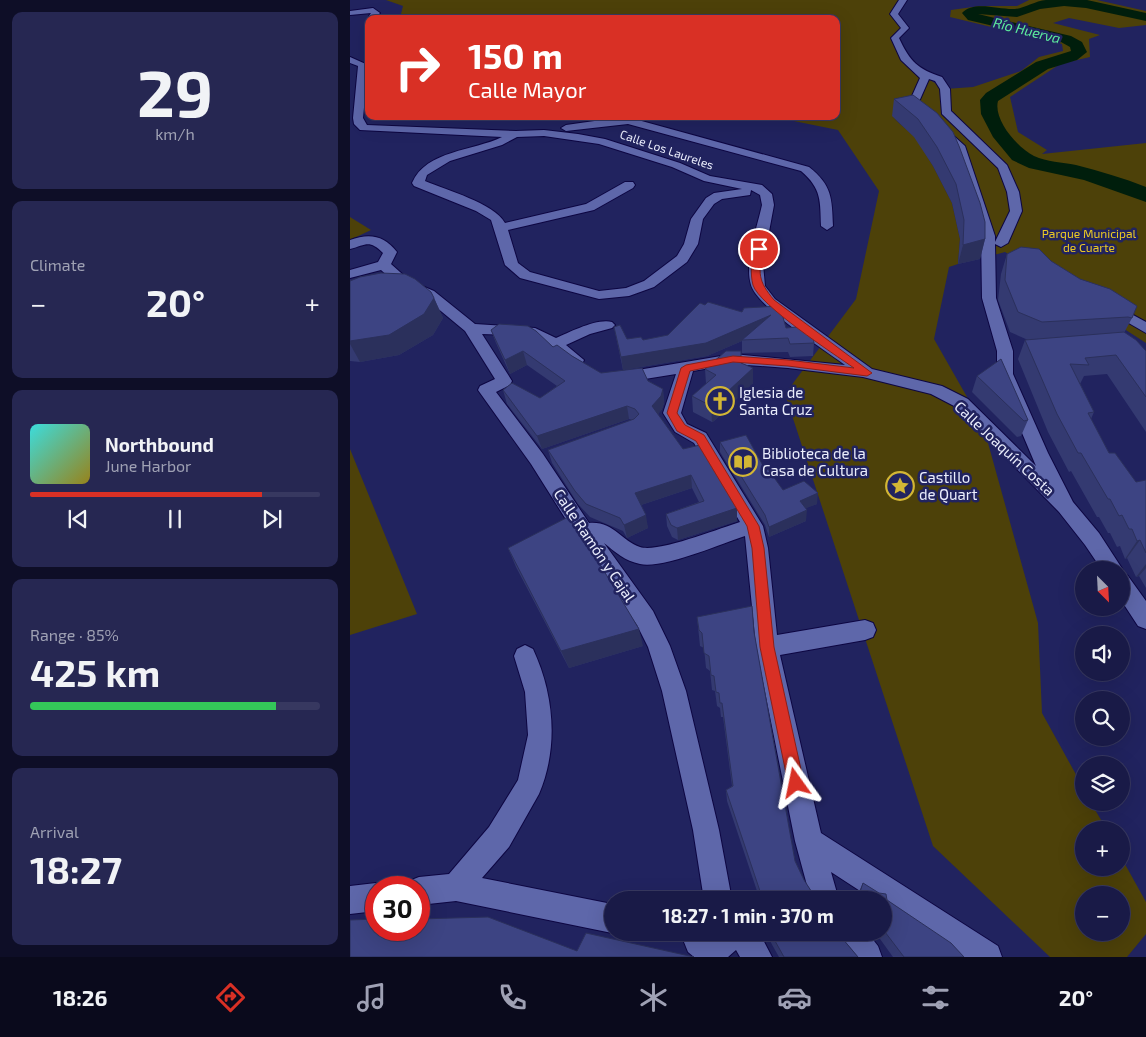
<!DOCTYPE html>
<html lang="en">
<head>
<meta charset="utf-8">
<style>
	body { margin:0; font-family:"Exo 2",sans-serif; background:#262752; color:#f1f3f6; height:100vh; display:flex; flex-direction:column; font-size:19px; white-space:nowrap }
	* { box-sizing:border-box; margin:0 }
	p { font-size:16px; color:#9fa1b4 }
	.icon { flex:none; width:28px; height:28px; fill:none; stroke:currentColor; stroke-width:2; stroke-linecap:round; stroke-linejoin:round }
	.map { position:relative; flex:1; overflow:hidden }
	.side { display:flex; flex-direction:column; gap:12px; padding:12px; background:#0e0e27; width:350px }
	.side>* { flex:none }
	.guide { position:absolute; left:15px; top:15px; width:475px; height:105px; border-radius:10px; box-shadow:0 5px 20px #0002,0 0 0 1px #373860; background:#d93025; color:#fff; overflow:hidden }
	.needle { width:32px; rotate:156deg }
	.fabs { position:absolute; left:725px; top:561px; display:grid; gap:10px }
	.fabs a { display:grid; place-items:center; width:55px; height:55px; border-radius:50%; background:#191a47; box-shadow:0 5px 20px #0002,0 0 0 1px #373860; font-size:25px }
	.speed { position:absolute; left:15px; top:876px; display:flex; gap:10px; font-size:25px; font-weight:700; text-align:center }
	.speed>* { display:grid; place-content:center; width:65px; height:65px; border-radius:50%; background:#191a47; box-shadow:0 5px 20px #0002,0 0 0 1px #373860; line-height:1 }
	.speed .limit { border:8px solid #d22; background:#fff; color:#111 }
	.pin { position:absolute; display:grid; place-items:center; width:42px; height:42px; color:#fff; margin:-21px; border:2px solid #fff; border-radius:50%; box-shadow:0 1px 5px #0007 }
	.me { position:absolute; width:55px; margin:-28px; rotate:348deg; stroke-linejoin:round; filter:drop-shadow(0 0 4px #0008) }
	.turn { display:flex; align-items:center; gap:18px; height:105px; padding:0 20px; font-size:22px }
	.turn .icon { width:65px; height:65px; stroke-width:2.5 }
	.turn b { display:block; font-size:35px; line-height:42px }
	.big { font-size:38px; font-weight:700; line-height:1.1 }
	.side .card { flex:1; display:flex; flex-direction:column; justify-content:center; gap:8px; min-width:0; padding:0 18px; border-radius:10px; background:#262752 }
	.side .dial { align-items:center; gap:0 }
	.dial b { font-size:65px; line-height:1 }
	.song { display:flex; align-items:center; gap:15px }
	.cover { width:60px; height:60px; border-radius:8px; background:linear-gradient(135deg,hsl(180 70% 55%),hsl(50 70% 35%)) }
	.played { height:5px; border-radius:2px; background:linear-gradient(90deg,#d93025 80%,#373860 80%) }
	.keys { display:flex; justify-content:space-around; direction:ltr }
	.heat { display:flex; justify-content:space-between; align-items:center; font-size:28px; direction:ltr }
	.charge { height:8px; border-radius:4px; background:linear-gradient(90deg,#34c759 85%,#373860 0) }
	.trip { position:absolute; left:254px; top:891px; width:288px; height:50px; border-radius:25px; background:#191a47; box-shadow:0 5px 20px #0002,0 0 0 1px #373860; font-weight:700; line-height:50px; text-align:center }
	.dock { display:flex; height:80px; justify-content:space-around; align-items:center; background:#0a0a1c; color:#9fa1b4 }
	.dock .icon { width:35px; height:35px }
	.dock .active { color:#d93025 }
	.dock b { font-size:22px; color:#f1f3f6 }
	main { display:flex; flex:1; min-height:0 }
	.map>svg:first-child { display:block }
	.green { fill:#4d4109; fill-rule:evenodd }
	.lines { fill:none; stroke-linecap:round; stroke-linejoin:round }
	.river { fill:#001e0c; fill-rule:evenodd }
	.minor-casing { stroke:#0d0642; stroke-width:2 }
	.minor { fill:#5e67aa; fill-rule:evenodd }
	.wall { fill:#343a71 }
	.shaded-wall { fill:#2b305c }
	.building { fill:#3d4483; stroke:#2b305c }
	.route { fill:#d93025; stroke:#8d1f18 }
	.labels { text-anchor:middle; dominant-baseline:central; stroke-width:5; stroke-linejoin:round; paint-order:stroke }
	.far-street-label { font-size:12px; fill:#eaedfc; stroke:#21235f }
	.far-park-label { font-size:12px; fill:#ebc924; stroke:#21235f }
	.far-water-label { font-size:14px; font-style:italic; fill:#5deb9d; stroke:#21235f }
	.poi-label { font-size:15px; fill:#eaedfc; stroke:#21235f; text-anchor:start }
	.street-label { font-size:15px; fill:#eaedfc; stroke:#21235f }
</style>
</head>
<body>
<main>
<section class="side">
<div class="card dial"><b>29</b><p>km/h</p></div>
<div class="card"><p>Climate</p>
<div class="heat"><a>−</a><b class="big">20°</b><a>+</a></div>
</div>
<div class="card">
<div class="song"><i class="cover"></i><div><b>Northbound</b><p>June Harbor</p></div></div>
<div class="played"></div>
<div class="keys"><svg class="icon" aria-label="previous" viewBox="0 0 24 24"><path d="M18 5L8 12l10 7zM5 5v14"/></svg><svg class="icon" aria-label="pause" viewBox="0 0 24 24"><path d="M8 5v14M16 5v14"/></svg><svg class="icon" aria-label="next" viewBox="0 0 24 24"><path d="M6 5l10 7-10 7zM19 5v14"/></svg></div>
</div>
<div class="card"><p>Range · 85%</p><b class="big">425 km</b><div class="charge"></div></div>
<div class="card"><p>Arrival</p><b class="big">18:27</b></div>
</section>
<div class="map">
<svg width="796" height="957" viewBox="0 0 796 957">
	<rect width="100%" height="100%" fill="#21235f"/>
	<g class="green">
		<path d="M 36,0 L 553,0 L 544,14 L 555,28 L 545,38 L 575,77 L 595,89 L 623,87 L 671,71 L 689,57 L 713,51 L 712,44 L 600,17 L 601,10 L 630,6 L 667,6 L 679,0 L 747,0 L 796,11 L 796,25 L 769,28 L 719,18 L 703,23 L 750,35 L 739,39 L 740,57 L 710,64 L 660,97 L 668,132 L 697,150 L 692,154 L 796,143 L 796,343 L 655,252 L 633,258 L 605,165 L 542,117 L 565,137 L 583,166 L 602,203 L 610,239 L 608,264 L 599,267 L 584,339 L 633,425 L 688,623 L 692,713 L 734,789 L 734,802 L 741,803 L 757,830 L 734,830 L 734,868 L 771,868 L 771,857 L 796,902 L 796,934 L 777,957 L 700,957 L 583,846 L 435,394 L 506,299 L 529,191 L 488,130 L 419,116 L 486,116 L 486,19 L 52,19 L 50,18 L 53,6 ZM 734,895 L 771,895 L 771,932 L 734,932 Z"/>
		<path d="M 0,217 L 21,230 L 0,240 Z"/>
		<path d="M 0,449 L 67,614 L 0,635 Z"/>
	</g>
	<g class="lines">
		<path class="river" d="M 696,0 L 737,0 L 796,13 L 796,21 L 736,8 L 714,6 L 690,9 L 667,17 L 628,14 L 721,36 L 732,42 L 737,52 L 727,60 L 698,69 L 648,101 C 643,120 668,148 684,156 C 697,162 712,162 726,165 C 750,171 773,178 796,187 L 796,202 L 734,180 L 679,168 L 662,160 L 643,137 L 631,114 L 630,100 L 636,93 L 686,62 L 721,51 L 720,47 L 711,42 L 618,20 L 612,13 C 624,0 649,10 665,9 C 675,8 685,1 696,0 Z"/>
		<defs>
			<g id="minor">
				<path d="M 549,0 L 557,0 L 548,14 L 559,28 L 549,38 C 560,62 568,69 592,77 L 600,89 L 601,111 L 657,165 L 669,192 L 672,211 L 658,243 L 651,247 L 645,244 L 646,298 L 663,351 L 663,374 L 698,453 L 723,502 L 749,533 L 773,570 L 772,573 L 778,576 L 796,601 L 796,629 L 788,626 L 771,600 L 771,570 L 752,570 L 735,545 L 709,512 L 606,407 L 581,394 L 513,377 L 438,368 L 383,364 L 343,371 L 331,413 L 337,424 L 356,433 L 413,526 L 418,548 L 427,635 L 515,620 L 523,623 L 526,630 L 523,637 L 515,640 L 430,655 L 471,833 L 648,946 L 652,957 L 610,957 L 532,906 L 532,900 L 524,900 L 481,872 L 489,900 L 461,900 L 445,841 L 406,647 L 395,536 C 371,544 313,569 290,564 C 275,561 265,552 254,543 L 303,611 L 320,646 L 336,691 L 369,830 L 382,900 L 354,900 L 343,830 L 312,691 L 298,647 L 287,625 L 227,537 L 181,464 L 128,390 L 130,386 L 145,379 L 115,331 L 74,297 L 50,287 L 31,270 L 0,278 L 0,270 L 28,262 L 33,253 C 19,239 16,245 0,249 L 0,240 C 19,233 34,235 47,252 L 41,264 L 60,281 L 84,291 L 125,324 L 185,328 L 206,338 C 220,332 247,318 262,322 L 265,325 L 262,328 L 240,334 L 216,345 L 234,360 L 232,364 C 217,367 206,351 194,345 C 175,334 154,335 132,334 L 162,381 L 160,385 L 146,392 L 193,454 L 239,523 C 264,521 271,541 290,547 C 308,553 370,528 390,522 L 344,443 L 325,432 L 313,413 L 326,374 L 270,383 L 264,382 L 262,378 L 264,374 L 383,354 L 495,365 C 475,350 407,307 401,285 C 394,263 407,228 412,205 L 410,195 L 401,190 L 400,195 L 372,199 L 364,204 L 353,219 L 348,244 L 337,262 L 304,287 L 279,296 L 249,299 L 170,278 L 155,265 L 141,220 L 126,211 L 64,186 L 62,183 C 76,150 124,151 152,137 L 10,130 L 4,124 L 3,118 L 8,66 L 0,63 L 0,57 L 18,65 L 13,118 L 17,125 L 166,131 L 194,130 L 228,134 L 255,139 L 330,163 L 360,176 L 412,185 L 422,194 L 424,205 L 413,264 L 415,286 L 425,299 L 522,369 L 592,386 L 618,399 L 686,466 L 647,374 L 647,351 L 632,298 L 631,236 L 605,147 L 558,105 L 570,78 L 551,60 L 541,38 L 551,28 L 540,14 ZM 579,79 L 585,81 L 590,89 L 592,114 L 648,168 L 657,192 L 660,211 L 645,242 L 645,236 L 615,146 L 568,104 ZM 194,136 L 249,144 L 322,167 L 354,181 L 392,189 L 364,193 L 356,198 L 341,219 L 334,244 L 327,256 L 294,281 L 276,288 L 249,291 L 180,272 L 168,263 L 158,230 L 244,210 L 283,188 L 285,185 L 283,182 L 275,182 L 236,204 L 155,223 C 144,203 96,190 75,181 L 77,175 L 100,161 L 152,145 L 167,137 Z"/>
				<path d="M 23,8 L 30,13 L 27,16 L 29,19 L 21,19 L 19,16 L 21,13 L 0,15 L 0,11 Z"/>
				<path d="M 280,116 L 294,116 L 288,120 L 459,167 C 482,185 482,198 483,226 L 477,230 L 471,226 C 470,201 472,189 451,171 L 278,124 L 216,131 L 211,128 L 216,125 Z"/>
				<path d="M 761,303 L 796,322 L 796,333 L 756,310 L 754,307 L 756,304 Z"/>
				<path d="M 175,645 L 183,649 C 204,694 209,747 189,794 L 159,847 L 132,878 L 262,904 L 262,933 L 106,901 L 69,905 L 69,888 L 56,888 L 59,881 L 69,877 L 99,874 L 139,827 L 168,780 L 178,735 L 175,692 L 164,656 L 167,649 Z"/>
				<path d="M 26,883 L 36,888 L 26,888 L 26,911 L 0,914 L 0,886 Z"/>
				<path d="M 330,932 L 409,932 L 422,957 L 390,957 L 386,950 L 378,957 L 344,957 L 338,952 Z"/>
				<path d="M 485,932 L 517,932 L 528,946 L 532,957 L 499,957 Z"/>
			</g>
		</defs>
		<use href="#minor" class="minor-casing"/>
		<use href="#minor" class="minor"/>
	</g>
	<g class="wall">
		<path d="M 563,95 L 635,239 L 630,259 L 608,264 L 610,239 L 602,203 L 583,166 L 564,137 L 542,116 L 544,99 Z"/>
		<path d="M 657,254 L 782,318 L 774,333 L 796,351 L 796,432 L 757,374 L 734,376 L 730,384 L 744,412 L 741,419 L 759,453 L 786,482 L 796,480 L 796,588 L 789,576 L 786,577 L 777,558 L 775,559 L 770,546 L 767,547 L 760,533 L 758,533 L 749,517 L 747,517 L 721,471 L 719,472 L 698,432 L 668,359 L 675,340 L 678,340 L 660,332 L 648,300 L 651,274 Z"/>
		<path d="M 0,281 L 84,298 L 93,318 L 83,335 L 49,355 L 10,362 L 0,361 Z"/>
		<path d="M 355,305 L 392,312 L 434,309 L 433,317 L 436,328 L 464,343 L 463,356 L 440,357 L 438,352 L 392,353 L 392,341 L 357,356 L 273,370 L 264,327 L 277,339 L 293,340 L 318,335 Z"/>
		<path d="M 141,330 L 203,347 L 222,356 L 251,373 L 298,381 L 313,389 L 314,403 L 312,409 L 308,414 L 333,449 L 387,508 L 387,521 L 328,540 L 322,537 L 317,526 L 316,514 L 349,502 L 342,488 L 291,505 L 298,528 L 277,538 L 273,531 L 240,517 L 228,504 L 202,463 L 198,450 L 282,420 L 279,419 L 192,449 L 157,404 L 153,390 L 190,398 L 207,386 L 177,365 L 160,374 L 146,343 Z"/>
		<path d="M 391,363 L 403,368 L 403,383 L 364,421 L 362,422 L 343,412 L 342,396 L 356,384 L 355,369 Z"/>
		<path d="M 627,376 L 678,420 L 671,436 L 667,437 L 622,392 Z"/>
		<path d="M 370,442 L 416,471 L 433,490 L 467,504 L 455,508 L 456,521 L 419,537 L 415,525 L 370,452 Z"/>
		<path d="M 158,548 L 293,646 L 219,668 L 166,567 Z"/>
		<path d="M 347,617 L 404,632 L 445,861 L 454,880 L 467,900 L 410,900 L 377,801 L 376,790 L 382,786 L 373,717 L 371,717 L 370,708 L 367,706 L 365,691 L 362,690 L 360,671 L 356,668 L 354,648 L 350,646 Z"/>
		<path d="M 513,883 L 537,900 L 614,957 L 543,957 L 525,932 L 532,932 L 532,900 L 505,900 Z"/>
		<path d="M 415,932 L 487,932 L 508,957 L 429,957 Z"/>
	</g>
	<g class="shaded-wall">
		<path d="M 635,239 L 630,259 L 608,264 L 613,245 Z"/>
		<path d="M 84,298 L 93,318 L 83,335 L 49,355 L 10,362 L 0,344 L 0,341 Z"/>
		<path d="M 421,315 L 392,340 L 392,341 L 357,356 L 273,370 L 271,357 Z"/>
		<path d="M 173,351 L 177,365 L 160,374 L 155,360 Z"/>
		<path d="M 403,368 L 403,383 L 364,421 L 362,422 L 361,406 Z"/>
		<path d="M 313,389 L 314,403 L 312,409 L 304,420 L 302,406 Z"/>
		<path d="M 277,406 L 279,419 L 192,449 L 187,436 Z"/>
		<path d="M 341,475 L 342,488 L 288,506 L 285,493 Z"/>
		<path d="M 468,493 L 467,504 L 449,511 L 450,501 Z"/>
		<path d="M 387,508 L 387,521 L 328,540 L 327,528 Z"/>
		<path d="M 457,510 L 456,521 L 419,537 L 419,527 Z"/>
		<path d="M 296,515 L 298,528 L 277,538 L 274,525 Z"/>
		<path d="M 790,540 L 777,558 L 775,559 L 787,541 Z"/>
		<path d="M 796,564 L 796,568 L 789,576 L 786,577 Z"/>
		<path d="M 289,629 L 293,646 L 219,668 L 211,651 Z"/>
	</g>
	<g class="building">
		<path d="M 563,95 L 587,113 L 603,132 L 609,146 L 630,203 L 635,222 L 635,239 L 613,245 L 614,220 L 606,184 L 587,147 L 568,119 L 544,99 Z"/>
		<path d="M 671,247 L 689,249 L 701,261 L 730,279 L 760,289 L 787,306 L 782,318 L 778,317 L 692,322 L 668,312 L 655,280 L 657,254 Z"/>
		<path d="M 31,273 L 55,274 L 65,279 L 81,292 L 84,298 L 74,314 L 39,335 L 0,341 L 0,281 L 10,277 Z"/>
		<path d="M 358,302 L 392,312 L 394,308 L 430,306 L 434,309 L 431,310 L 436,328 L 457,326 L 462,330 L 464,343 L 440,344 L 438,338 L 392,340 L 421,315 L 356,343 L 271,357 L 264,327 L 270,325 L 277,339 L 291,337 L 293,340 L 318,335 L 350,303 L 355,305 Z"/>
		<path d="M 149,324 L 178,326 L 186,331 L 203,347 L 207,345 L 222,356 L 251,373 L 292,368 L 298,381 L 313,389 L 311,396 L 302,406 L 333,449 L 350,445 L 387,508 L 327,528 L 321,525 L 316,514 L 354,501 L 341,475 L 285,493 L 296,515 L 274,525 L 270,518 L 236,504 L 225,491 L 198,450 L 284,419 L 289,414 L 285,409 L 277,406 L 187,436 L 153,390 L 162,383 L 190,398 L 215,381 L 173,351 L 155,360 L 141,330 Z"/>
		<path d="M 774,332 L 786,340 L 796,351 L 796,397 L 766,355 L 735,358 L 739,365 L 720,364 L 744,412 L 738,413 L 759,453 L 765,453 L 786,482 L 796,480 L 796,553 L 790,540 L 787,541 L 782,529 L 779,529 L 772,515 L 769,516 L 760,499 L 758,499 L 731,453 L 728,453 L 707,414 L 675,340 Z"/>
		<path d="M 376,351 L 391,351 L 391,363 L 403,368 L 363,405 L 361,406 L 342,396 L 366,375 L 355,369 Z"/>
		<path d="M 651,359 L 678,420 L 674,421 L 627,376 Z"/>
		<path d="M 396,435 L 416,471 L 418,469 L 433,490 L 454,481 L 468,493 L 450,501 L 457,510 L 419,527 L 415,515 L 370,442 Z"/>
		<path d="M 218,517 L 248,561 L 289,629 L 211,651 L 158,548 Z"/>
		<path d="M 402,606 L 404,632 L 445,861 L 454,880 L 467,900 L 413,900 L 376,790 L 383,786 L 372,703 L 370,703 L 369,693 L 366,692 L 364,676 L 361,675 L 359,656 L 354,653 L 352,633 L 349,630 L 347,617 Z"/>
		<path d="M 513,883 L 529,893 L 536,894 L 537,900 L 601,943 L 614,957 L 554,957 L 532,928 L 532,900 L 513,900 L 509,895 Z"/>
		<path d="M 138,917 L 227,951 L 236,933 L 344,957 L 0,957 L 0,920 L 26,919 L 26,930 L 69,930 L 69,919 Z"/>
		<path d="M 420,932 L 487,932 L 508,957 L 434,957 Z"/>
	</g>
	<path class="route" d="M 406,247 L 413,249 C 408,273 408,281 424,300 L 522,373 L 517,376 L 438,366 L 383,362 L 340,371 L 327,413 L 335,425 L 354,435 L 409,526 L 414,548 L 424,647 L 454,783 L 452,788 L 446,790 L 441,788 L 438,783 L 410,647 L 402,548 L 397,526 L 346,441 L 327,431 L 317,413 L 331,368 L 336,365 L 383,356 L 438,360 L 504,368 C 484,354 409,305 403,285 C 400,274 401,258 406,247 Z"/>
	<defs>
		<symbol id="church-ring" viewBox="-11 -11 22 22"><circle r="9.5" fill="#21235f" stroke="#d3b635" stroke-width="1.5"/><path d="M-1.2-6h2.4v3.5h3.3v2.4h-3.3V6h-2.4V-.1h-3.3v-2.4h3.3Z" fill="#d3b635"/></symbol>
		<symbol id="library-ring" viewBox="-11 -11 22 22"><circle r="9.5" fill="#21235f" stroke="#d3b635" stroke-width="1.5"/><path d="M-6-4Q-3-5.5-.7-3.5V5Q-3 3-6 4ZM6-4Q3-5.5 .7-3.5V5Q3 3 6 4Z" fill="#d3b635"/></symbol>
		<symbol id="sight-ring" viewBox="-11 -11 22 22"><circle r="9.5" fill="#21235f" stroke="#d3b635" stroke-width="1.5"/><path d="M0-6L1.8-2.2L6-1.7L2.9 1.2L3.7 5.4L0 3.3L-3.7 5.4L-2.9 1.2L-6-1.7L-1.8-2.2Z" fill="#d3b635"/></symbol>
	</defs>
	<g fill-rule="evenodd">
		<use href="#church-ring" x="354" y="385" width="32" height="32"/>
		<use href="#library-ring" x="377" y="446" width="32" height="32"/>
		<use href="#sight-ring" x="534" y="470" width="32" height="32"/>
	</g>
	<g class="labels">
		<g class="far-street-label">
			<text transform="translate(317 149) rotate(19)">Calle Los Laureles</text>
		</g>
		<g class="far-park-label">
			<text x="739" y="233">Parque Municipal<tspan x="739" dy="14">de Cuarte</tspan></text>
		</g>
		<g class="far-water-label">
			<text transform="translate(677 30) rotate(14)">Río Huerva</text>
		</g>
		<g class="poi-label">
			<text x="389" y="392">Iglesia de<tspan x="389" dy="17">Santa Cruz</tspan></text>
			<text x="412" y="453">Biblioteca de la<tspan x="412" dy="17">Casa de Cultura</tspan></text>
			<text x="569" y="477">Castillo<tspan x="569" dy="17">de Quart</tspan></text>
		</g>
		<g class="street-label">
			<text transform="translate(655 448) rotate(43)">Calle Joaquín Costa</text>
			<text transform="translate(245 545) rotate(56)">Calle Ramón y Cajal</text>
		</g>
	</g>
</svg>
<div class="fabs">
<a><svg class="needle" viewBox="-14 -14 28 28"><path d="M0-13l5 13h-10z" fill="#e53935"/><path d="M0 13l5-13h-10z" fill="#9fa1b4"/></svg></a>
<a><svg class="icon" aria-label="sound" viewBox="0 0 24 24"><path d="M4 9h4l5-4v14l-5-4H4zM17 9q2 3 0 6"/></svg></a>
<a><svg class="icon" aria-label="search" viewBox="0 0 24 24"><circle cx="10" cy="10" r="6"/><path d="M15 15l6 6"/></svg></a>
<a><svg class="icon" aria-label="layers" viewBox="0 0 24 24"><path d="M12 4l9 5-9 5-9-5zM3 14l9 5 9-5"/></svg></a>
<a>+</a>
<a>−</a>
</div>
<div class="speed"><div class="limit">30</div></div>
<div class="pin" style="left:409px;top:249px;background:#d93025"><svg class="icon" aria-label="arrive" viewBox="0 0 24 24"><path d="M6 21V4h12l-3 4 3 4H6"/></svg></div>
<svg class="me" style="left:446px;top:783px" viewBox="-20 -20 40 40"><path d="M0-17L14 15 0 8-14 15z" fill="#d93025" stroke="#fff" stroke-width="4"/></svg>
<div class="trip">18:27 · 1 min · 370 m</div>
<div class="guide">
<div class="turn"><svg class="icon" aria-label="right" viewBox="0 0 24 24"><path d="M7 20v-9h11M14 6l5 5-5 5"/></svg><div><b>150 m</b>Calle Mayor</div></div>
</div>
</div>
</main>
<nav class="dock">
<b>18:26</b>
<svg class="icon active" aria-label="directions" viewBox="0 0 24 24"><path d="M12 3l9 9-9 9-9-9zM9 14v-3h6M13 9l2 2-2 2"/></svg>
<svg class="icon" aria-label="music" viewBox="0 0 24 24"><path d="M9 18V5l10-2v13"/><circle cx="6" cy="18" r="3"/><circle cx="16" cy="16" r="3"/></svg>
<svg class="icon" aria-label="phone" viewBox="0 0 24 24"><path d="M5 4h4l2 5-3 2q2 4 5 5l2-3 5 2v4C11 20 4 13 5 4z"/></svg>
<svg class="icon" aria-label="climate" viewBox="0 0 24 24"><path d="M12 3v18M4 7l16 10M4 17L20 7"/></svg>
<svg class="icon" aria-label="car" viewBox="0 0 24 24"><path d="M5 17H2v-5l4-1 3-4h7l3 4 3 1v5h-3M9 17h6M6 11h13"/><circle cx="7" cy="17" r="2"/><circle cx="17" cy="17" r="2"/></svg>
<svg class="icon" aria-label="filters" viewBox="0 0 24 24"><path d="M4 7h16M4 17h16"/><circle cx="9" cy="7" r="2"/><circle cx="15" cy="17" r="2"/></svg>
<b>20°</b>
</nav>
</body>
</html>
